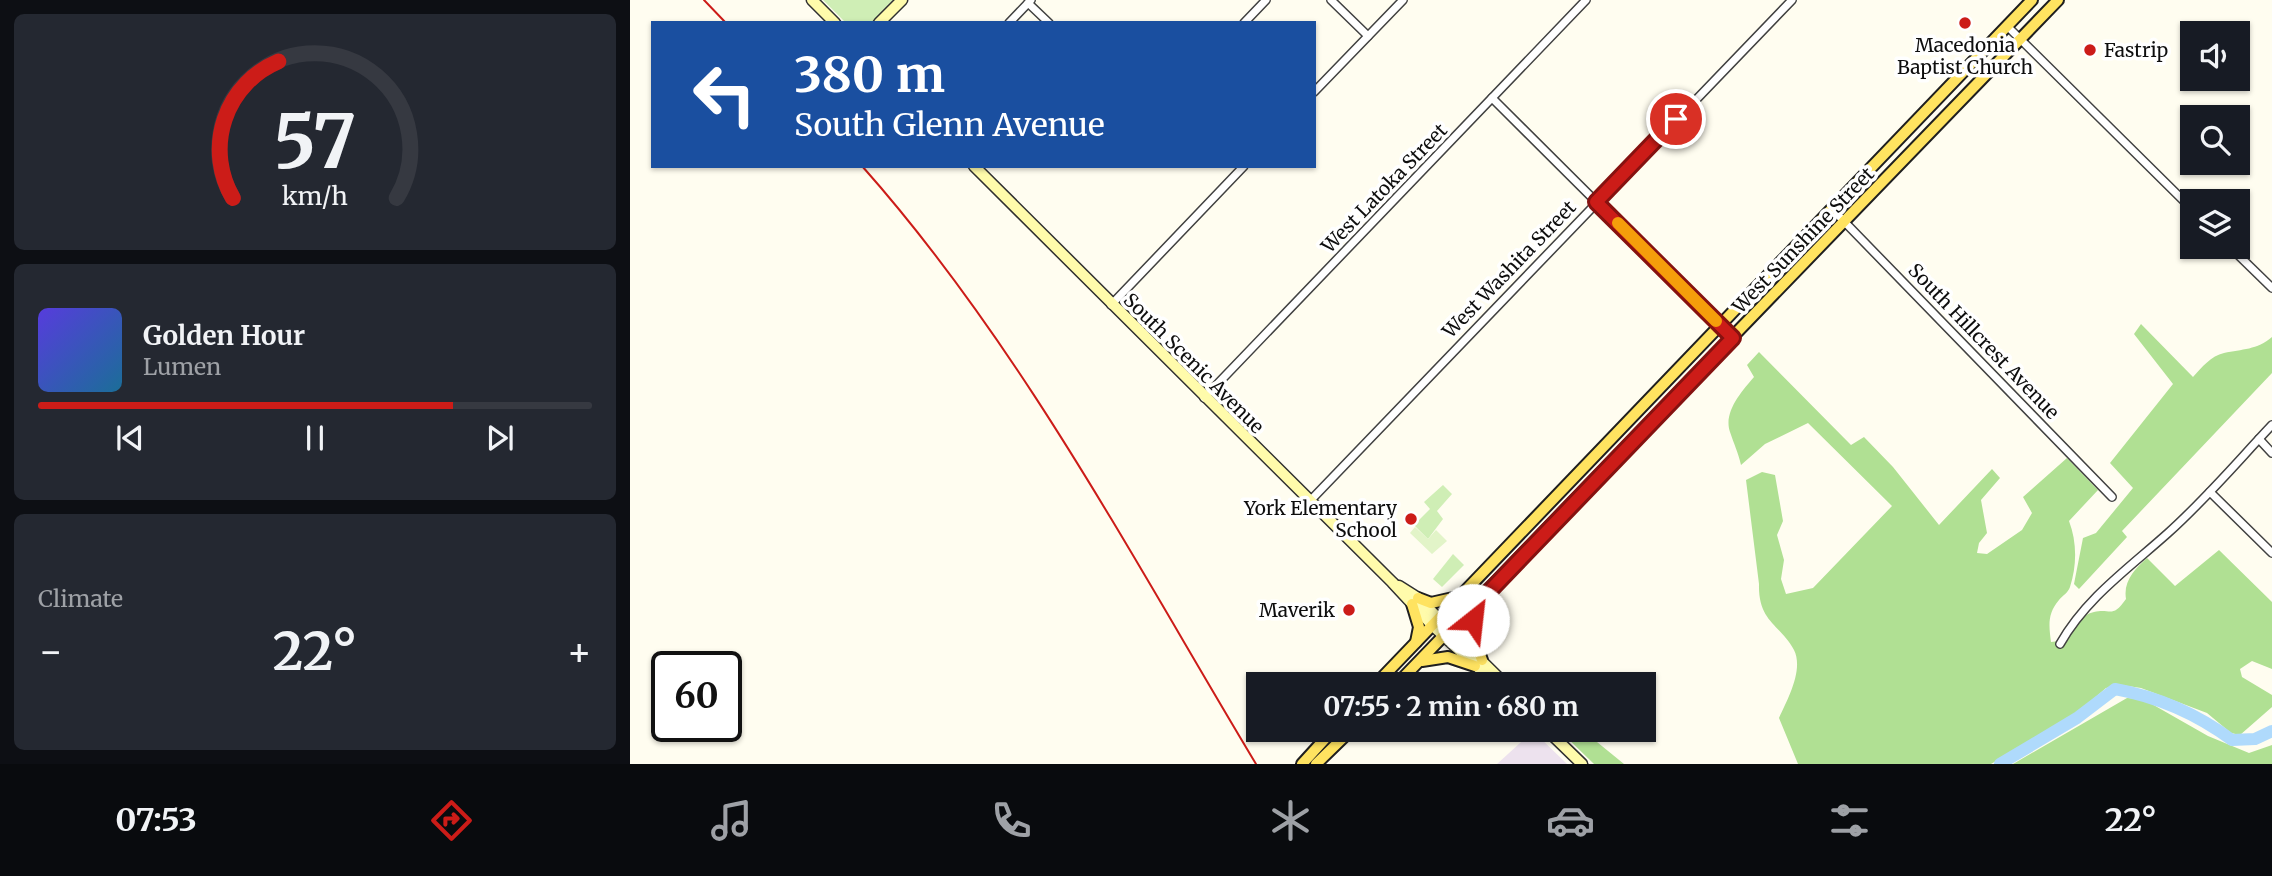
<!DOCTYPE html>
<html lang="en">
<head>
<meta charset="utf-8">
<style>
	body { margin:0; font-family:Merriweather,serif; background:#242831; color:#f1f3f6; height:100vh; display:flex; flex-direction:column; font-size:26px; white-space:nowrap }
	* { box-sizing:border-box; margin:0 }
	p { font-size:23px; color:#9ea1a6 }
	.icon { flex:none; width:38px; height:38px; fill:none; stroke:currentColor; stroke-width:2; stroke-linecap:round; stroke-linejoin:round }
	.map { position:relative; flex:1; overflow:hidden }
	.details { display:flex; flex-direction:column; gap:14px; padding:14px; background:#0d0f14; width:630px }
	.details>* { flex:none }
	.top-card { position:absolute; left:21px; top:21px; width:665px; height:147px; border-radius:0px; box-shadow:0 2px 5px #0004; background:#1a4fa0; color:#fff; overflow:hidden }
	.controls { position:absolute; left:1550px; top:21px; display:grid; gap:14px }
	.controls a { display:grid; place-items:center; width:70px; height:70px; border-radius:0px; background:#171b24; box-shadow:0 2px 5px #0004; font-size:35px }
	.speed { position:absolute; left:21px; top:651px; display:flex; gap:14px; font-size:35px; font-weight:700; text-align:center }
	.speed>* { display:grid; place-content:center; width:91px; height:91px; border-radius:50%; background:#171b24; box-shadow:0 2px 5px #0004; line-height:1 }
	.speed .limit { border:4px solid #111; border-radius:10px; background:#fff; color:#111 }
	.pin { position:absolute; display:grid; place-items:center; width:60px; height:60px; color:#fff; margin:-30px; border:4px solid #fff; border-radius:50%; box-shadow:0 2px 7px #0007 }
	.me { position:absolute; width:77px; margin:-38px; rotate:29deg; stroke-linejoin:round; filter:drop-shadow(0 0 5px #0008) }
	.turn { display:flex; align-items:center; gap:24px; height:147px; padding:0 28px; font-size:32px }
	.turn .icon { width:91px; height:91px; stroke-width:2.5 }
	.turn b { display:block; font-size:49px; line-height:60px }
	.big { font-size:52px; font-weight:700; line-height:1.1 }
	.details .widget { flex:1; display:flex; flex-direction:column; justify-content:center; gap:10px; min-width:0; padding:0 24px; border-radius:10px; background:#242831 }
	.details .dial { align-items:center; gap:0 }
	.dial svg { height:182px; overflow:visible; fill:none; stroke:#363941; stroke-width:7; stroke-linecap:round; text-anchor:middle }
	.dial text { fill:#f1f3f6; stroke:none }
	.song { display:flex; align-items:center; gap:21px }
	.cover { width:84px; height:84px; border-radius:10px; background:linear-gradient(135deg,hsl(250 70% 55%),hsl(200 70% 35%)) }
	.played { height:7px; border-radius:4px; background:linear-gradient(90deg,#cc1c18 75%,#363941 75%) }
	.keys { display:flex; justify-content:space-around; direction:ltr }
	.heat { display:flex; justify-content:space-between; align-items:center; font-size:38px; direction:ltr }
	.trip { position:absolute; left:616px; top:672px; width:410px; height:70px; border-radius:0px; background:#171b24; box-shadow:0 2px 5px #0004; font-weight:700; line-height:70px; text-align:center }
	.tabs { display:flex; height:112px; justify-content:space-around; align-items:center; background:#090b0e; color:#9ea1a6 }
	.tabs .icon { width:49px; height:49px }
	.tabs .on { color:#cc1c18 }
	.tabs b { font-size:32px; color:#f1f3f6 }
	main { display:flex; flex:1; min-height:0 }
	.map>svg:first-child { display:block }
	.industrial { fill:#ede2ee }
	.green { fill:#cfeeb5 }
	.forest { fill:#b0e093 }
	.pitch { fill:#e2f4c8 }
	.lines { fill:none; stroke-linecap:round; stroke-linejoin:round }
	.river { stroke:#afdafc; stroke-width:12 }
	.street-casing { stroke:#414141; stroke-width:10 }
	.secondary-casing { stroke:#303030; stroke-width:13 }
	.primary-casing { stroke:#1f1f1f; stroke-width:14 }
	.street { stroke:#fff; stroke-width:7 }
	.secondary { stroke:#fffbab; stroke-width:10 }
	.primary { stroke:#ffe360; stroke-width:10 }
	.rail { stroke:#cc1c18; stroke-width:2 }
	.route-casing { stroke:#851210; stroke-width:18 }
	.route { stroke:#cc1c18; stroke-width:12 }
	.slow { stroke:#f59e0b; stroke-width:12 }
	.poi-dot { fill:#cc1c18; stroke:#fff; stroke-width:2.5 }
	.labels { text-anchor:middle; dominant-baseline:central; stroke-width:7; stroke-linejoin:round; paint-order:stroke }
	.poi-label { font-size:19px; fill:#0e0e0e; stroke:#fff; text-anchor:end }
	.street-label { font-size:19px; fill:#0e0e0e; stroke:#fff }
</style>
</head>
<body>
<main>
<section class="details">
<div class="widget dial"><svg viewBox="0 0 100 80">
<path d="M14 69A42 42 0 1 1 86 69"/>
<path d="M14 69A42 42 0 0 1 34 9" stroke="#cc1c18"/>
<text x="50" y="56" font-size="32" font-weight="700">57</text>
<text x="50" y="72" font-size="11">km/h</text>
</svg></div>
<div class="widget">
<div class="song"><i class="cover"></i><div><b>Golden Hour</b><p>Lumen</p></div></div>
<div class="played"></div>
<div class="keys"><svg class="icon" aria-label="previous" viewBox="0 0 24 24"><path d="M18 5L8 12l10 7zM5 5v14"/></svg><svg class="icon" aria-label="pause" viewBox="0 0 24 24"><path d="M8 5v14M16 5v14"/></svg><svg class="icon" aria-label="next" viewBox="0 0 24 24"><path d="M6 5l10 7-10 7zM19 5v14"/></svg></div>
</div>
<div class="widget"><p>Climate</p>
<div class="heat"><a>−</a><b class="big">22°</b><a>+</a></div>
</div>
</section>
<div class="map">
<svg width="1642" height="764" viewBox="0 0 1642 764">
	<rect width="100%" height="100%" fill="#fffdf0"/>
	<path class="industrial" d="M 903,731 L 937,764 L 867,764 Z"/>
	<g class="green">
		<path d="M 193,0 L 263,0 L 241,23 L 216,23 Z"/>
		<path d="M 813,485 L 822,494 L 807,511 L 813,519 L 798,539 L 784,525 L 800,509 L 794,502 Z"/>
		<path d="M 823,554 L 834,565 L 812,587 L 803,579 Z"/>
	</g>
	<g class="forest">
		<path d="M 1511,324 L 1563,377 C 1572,367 1581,356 1594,353 C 1612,349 1627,350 1642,337 L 1642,373 L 1492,531 L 1497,537 L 1449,589 L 1444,584 L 1453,538 L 1466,533 L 1503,488 L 1480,463 L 1543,384 L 1504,334 Z"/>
		<path d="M 1129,352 L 1221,445 L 1234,437 L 1263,467 L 1309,525 L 1362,469 L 1370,478 L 1351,500 L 1357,533 L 1349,543 L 1347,553 L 1357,554 L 1392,530 L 1402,513 L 1393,497 L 1437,458 L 1468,490 L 1439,521 C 1447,542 1447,565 1440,587 C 1438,593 1433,595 1429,600 C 1417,614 1419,626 1421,642 L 1438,640 C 1444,629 1450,615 1464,612 C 1481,608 1482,619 1496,599 C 1493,581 1505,569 1517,558 L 1545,586 L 1589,550 L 1642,602 L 1642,669 L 1622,661 L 1610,669 L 1612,677 L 1642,695 L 1642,707 L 1610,735 L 1601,733 L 1577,713 L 1511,688 L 1491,685 L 1476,688 L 1447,713 L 1361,764 L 1168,764 L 1149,718 C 1157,700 1174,670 1164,650 C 1150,624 1128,622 1129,584 L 1116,480 L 1132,472 L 1145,475 L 1153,521 L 1147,535 L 1154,560 L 1151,579 L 1156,594 L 1183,588 L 1262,506 L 1178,423 L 1135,444 L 1111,465 C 1108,452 1104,444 1100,432 C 1093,412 1112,391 1124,377 L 1117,365 Z"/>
		<path d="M 1497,698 L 1513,699 L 1578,736 L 1619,753 L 1642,745 L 1642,764 L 1383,764 Z"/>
		<path d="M 929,730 L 974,730 L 967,742 L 994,764 L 964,764 Z"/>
	</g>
	<path class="pitch" d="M 785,527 L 798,539 L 806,530 L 817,541 L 802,554 L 780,533 Z"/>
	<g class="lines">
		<path class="river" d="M 1370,764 L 1447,718 L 1485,689 C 1529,697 1567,714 1602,740 L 1625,739 L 1642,731"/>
		<defs>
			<g id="street">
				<path d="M 701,0 L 738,36"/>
				<path d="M 398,3 L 419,23"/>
				<path d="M 379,23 L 401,0"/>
				<path d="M 614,23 L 636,0"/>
				<path d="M 1377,26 L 1563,210"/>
				<path d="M 684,92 L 773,0"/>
				<path d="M 862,98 L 1103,338"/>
				<path d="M 1202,209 L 1482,497"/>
				<path d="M 1600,247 L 1642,288"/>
				<path d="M 481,305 L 614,166"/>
				<path d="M 574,398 L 956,0"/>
				<path d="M 1629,439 L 1642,453"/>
				<path d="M 1580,492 L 1642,553"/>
				<path d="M 679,502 L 1162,0"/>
				<path d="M 1430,644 C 1456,598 1499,568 1538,533 C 1575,500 1608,461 1642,425"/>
			</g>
			<g id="secondary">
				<path d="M 182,0 L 205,23"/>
				<path d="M 249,23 L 272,0"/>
				<path d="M 344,166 L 762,582 L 802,625 L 866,684"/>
				<path d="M 769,586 L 788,598 L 875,684"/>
				<path d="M 917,730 L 952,764"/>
			</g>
			<g id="primary">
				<path d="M 788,598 L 801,603 L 823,598"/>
				<path d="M 782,604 L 789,627 L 786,642"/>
				<path d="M 848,606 L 842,632 L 852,660"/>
				<path d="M 792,661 L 818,657 L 845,666"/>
				<path d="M 746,684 L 1402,0"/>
				<path d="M 767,684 L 1428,0"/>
				<path d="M 672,764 L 703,730"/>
				<path d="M 686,764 L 721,730"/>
			</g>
		</defs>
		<use href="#street" class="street-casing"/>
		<use href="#secondary" class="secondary-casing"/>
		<use href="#primary" class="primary-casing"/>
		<use href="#street" class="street"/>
		<use href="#secondary" class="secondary"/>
		<use href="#primary" class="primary"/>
		<g class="rail">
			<path d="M 74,0 L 96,23"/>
			<path d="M 232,166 C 390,344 504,561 626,764"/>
		</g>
	</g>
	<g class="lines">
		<defs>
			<path id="route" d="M 843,620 L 853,598 L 1103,338 L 966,202 L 1046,119"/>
		</defs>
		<use href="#route" class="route-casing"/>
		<use href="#route" class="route"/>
		<path class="slow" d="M 988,223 L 1086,321"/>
	</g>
	<g class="poi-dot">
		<circle cx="1335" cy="23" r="7"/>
		<circle cx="1460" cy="50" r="7"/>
		<circle cx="781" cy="519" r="7"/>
		<circle cx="719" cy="610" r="7"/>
	</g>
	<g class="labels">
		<g class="poi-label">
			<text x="1335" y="45" text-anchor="middle">Macedonia<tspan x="1335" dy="22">Baptist Church</tspan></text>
			<text x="1474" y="50" text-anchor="start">Fastrip</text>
			<text x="767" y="508">York Elementary<tspan x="767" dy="22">School</tspan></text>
			<text x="705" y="610">Maverik</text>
		</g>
		<g class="street-label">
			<text transform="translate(754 188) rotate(-46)">West Latoka Street</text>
			<text transform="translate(1173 240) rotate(-46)">West Sunshine Street</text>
			<text transform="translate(879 269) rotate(-46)">West Washita Street</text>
			<text transform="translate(1354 341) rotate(46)">South Hillcrest Avenue</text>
			<text transform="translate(564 363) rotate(45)">South Scenic Avenue</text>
		</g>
	</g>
</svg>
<div class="controls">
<a><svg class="icon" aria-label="sound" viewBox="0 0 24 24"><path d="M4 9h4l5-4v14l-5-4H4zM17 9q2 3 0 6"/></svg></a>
<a><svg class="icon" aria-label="search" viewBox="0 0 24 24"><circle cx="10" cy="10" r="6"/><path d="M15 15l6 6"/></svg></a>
<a><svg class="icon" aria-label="layers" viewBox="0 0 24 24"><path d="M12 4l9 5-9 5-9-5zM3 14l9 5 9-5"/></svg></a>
</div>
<div class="speed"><div class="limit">60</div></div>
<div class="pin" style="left:1046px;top:119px;background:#d93025"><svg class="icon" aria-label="arrive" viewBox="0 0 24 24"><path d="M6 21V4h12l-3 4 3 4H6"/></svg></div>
<svg class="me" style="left:843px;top:620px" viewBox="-20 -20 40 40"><circle r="19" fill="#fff"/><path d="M0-13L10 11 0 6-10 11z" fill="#cc1c18"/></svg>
<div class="trip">07:55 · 2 min · 680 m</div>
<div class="top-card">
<div class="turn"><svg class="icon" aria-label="left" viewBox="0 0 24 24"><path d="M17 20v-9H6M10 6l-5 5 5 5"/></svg><div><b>380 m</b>South Glenn Avenue</div></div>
</div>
</div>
</main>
<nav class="tabs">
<b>07:53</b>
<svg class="icon on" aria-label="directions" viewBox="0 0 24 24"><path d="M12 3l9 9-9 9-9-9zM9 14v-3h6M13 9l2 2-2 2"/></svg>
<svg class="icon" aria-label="music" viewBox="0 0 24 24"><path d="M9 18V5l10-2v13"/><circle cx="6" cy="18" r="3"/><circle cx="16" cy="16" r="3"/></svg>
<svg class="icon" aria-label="phone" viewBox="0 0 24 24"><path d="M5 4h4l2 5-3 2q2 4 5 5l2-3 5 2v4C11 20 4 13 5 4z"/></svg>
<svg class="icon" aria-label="climate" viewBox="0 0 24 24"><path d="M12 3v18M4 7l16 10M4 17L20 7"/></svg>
<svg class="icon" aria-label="car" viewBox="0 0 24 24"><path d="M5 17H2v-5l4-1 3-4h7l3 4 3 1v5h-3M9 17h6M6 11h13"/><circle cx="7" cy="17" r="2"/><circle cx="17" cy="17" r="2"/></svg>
<svg class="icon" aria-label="filters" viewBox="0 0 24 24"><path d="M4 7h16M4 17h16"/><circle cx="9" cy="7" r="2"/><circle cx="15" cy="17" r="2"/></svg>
<b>22°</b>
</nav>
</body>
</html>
